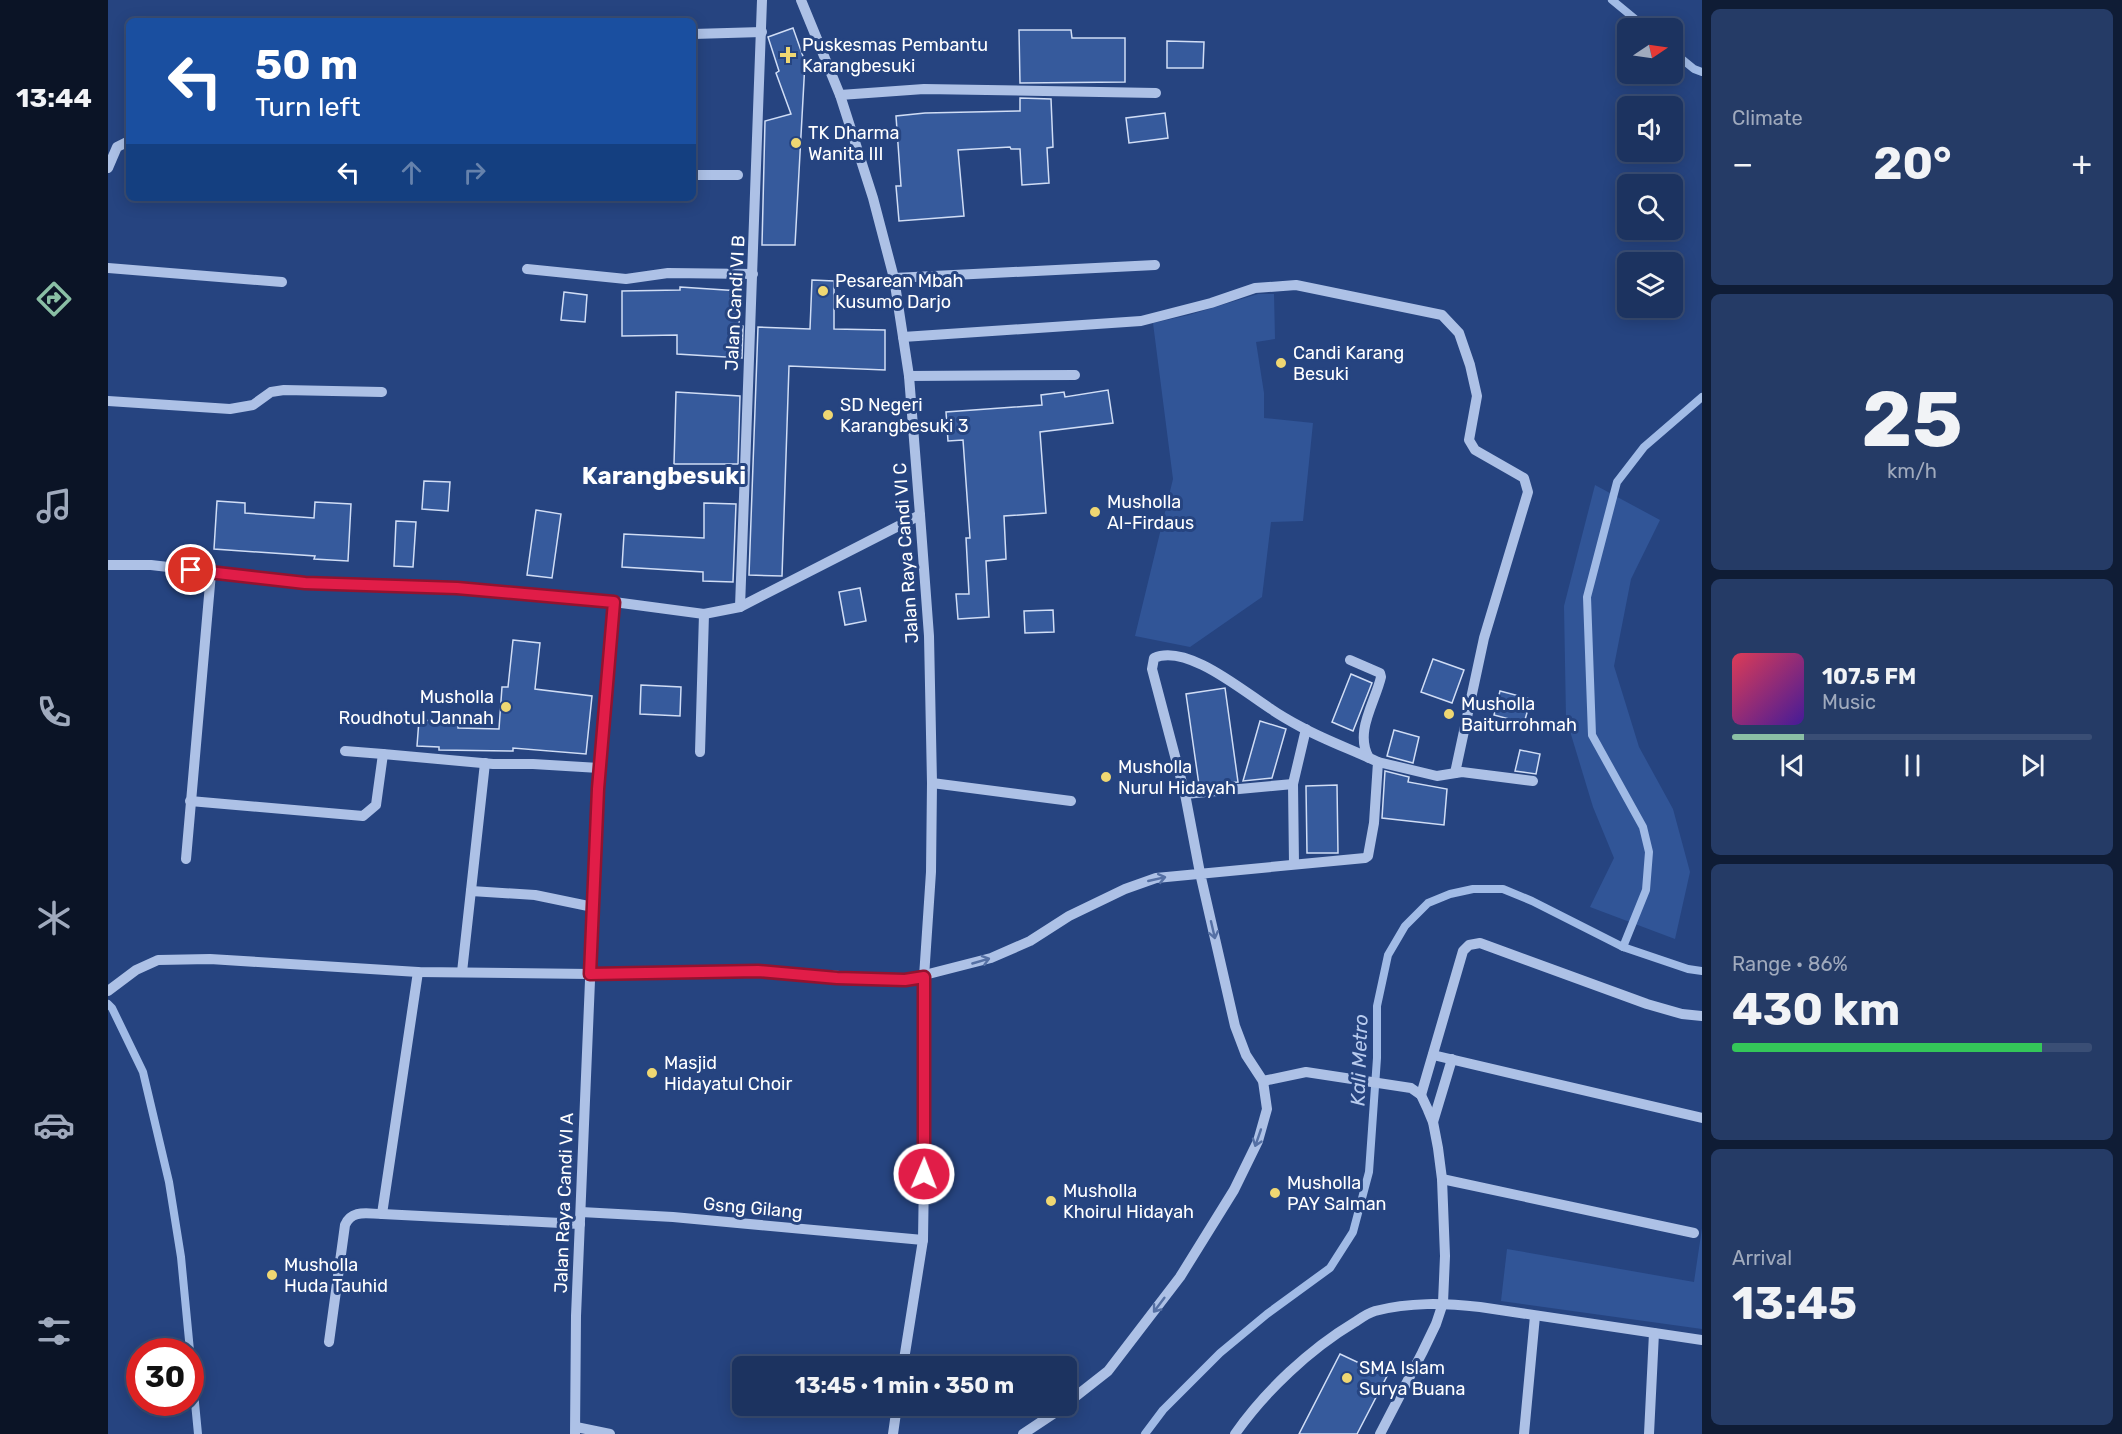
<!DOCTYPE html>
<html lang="en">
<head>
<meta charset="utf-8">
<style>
	body { margin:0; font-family:Rubik,sans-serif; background:#253b66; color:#f1f3f6; height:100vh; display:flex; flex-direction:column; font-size:22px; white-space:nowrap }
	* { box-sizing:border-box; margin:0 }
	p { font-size:20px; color:#a0aabd }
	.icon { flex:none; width:33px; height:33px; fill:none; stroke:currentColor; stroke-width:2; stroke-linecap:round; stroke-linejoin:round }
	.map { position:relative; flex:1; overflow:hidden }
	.side { display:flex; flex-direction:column; gap:9px; padding:9px; background:#0f1c35; width:420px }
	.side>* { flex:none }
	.guide { position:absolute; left:18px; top:18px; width:570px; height:183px; border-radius:9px; box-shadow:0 3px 15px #0003,0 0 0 2px #3a4e75; background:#1a4fa0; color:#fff; overflow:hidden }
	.needle { width:39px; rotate:77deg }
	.buttons { position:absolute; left:1509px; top:18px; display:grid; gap:12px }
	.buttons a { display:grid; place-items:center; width:66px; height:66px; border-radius:9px; background:#1c3360; box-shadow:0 3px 15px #0003,0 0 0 2px #3a4e75; font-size:30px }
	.speed { position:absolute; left:18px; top:1338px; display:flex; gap:12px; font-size:30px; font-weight:700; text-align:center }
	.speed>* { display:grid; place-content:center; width:78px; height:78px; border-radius:50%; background:#1c3360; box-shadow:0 3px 15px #0003,0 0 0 2px #3a4e75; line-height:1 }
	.speed .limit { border:9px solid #d22; background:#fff; color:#111 }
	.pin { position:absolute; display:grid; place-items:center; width:51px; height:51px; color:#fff; margin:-26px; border:3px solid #fff; border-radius:50%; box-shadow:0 2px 6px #0007 }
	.me { position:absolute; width:66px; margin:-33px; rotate:1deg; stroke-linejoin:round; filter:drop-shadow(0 0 4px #0008) }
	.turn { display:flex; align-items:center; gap:21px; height:126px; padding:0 30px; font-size:27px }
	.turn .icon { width:78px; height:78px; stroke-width:2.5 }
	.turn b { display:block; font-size:42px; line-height:51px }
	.lanes { display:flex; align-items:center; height:57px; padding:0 30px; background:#0003; justify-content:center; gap:30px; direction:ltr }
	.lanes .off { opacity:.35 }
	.big { font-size:45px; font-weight:700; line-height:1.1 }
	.side .widget { flex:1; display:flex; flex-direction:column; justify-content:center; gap:9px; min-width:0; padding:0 21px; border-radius:9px; background:#253b66 }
	.side .dial { align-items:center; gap:0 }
	.dial b { font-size:78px; line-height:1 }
	.song { display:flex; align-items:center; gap:18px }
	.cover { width:72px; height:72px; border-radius:9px; background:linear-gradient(135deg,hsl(350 70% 55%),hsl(260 70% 35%)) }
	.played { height:6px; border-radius:3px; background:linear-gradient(90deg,#8abfa5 20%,#3a4e75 20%) }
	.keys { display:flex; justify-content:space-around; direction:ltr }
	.heat { display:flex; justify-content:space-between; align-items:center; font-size:33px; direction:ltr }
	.charge { height:9px; border-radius:4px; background:linear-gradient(90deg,#34c759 86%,#3a4e75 0) }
	.trip { position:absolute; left:624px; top:1356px; width:345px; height:60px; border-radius:9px; background:#1c3360; box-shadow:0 3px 15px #0003,0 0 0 2px #3a4e75; font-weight:700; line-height:60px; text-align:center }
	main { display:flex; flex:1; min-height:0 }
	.dock { display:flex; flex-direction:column; width:108px; justify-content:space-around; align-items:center; background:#0b1426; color:#a0aabd }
	.dock .icon { width:42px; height:42px }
	.dock .on { color:#8abfa5 }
	.dock b { font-size:27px; color:#f1f3f6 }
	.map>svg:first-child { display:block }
	.green { fill:#315597 }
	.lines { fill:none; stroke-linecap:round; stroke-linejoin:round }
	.stream { stroke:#a1bbe6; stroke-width:8 }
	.building { fill:#365a9c; stroke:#d0ddf5; stroke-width:1.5 }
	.minor { stroke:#adc1e6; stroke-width:10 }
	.oneway { stroke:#5570a4 }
	.route-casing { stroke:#92132f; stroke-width:15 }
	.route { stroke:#e11d48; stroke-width:10 }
	.poi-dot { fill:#efd772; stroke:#264480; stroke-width:2 }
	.labels { text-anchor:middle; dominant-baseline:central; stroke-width:6; stroke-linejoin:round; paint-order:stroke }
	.poi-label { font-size:18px; fill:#fff; stroke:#264480; text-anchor:start }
	.street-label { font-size:18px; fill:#fff; stroke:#264480 }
	.water-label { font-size:20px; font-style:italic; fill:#b8cbee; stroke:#264480 }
	.district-label { font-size:24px; font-weight:bold; fill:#fff; stroke:#264480 }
</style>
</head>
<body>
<main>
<nav class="dock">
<b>13:44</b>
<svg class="icon on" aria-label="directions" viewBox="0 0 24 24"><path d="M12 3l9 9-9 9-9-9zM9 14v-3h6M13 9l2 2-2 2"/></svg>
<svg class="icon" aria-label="music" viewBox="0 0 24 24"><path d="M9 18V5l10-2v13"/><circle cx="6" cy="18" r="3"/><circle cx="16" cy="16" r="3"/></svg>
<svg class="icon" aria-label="phone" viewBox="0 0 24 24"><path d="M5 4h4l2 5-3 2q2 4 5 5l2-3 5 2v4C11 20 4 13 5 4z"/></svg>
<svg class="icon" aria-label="climate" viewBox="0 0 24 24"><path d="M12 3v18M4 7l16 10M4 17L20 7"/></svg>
<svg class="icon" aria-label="car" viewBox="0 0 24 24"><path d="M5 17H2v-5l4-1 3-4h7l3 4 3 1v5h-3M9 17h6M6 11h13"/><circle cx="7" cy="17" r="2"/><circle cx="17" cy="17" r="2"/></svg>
<svg class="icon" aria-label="filters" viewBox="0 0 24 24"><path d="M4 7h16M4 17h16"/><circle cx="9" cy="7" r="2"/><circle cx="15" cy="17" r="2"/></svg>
</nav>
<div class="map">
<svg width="1594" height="1434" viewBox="0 0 1594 1434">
	<rect width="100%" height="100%" fill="#264480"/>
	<g class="green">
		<path d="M 1150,294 L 1166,294 L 1167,339 L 1148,342 L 1156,393 L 1156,418 L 1205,423 L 1195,521 L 1163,522 L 1154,597 L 1082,647 L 1027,636 L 1065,479 L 1045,323 L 1081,315 Z"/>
		<path d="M 1487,485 L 1552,520 L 1523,579 L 1506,666 L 1531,747 L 1565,809 L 1582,872 L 1567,939 L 1482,907 L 1506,858 L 1485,807 L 1458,718 L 1456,606 Z"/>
		<path d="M 1594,1228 L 1594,1329 L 1393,1301 L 1399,1249 L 1586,1282 Z"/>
	</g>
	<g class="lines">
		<g class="stream">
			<path d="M 1504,0 L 1538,28"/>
			<path d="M 1564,51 L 1586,69 L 1594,72"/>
			<path d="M 1515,947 L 1538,890 L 1541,852 L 1535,827 L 1484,735 L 1479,597 L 1509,482 L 1536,447 L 1594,397"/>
			<path d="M 0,1004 L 4,1008 L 35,1072 L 61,1182 L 73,1257 L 90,1434"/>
			<path d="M 1037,1434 L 1055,1410 L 1112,1353 L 1159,1314 L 1222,1268 L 1245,1232 L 1261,1172 L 1269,1058 L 1269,1006 L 1280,955 L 1297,926 L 1320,903 L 1342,894 L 1365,889 L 1395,889 L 1424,901 L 1515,947 L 1580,969 L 1594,971"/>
		</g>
	</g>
	<g class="building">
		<path d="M 685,28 L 697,62 L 687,245 L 654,245 L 657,121 L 683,114 L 668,73 L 671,71 L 660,37 Z"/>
		<path d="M 911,30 L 963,30 L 964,38 L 1017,38 L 1017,82 L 912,83 Z"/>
		<path d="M 1059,41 L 1096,42 L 1095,68 L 1059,68 Z"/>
		<path d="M 912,98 L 943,99 L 945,147 L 939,148 L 941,183 L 914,185 L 912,149 L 903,149 L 902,147 L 850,150 L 856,216 L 791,221 L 788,186 L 793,186 L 788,116 L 817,113 L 912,111 Z"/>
		<path d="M 1057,113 L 1060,138 L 1021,143 L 1018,118 Z"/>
		<path d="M 704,280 L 726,281 L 726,329 L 777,330 L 777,370 L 681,366 L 674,576 L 641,575 L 650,327 L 702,329 Z"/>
		<path d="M 572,287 L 632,291 L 631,325 L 635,326 L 634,358 L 569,354 L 569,335 L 514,336 L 514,291 L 572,290 Z"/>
		<path d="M 456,292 L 479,295 L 477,322 L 453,320 Z"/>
		<path d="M 1000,390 L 1005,423 L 932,432 L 938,513 L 896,516 L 898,559 L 878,561 L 881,617 L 850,619 L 848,594 L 861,594 L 858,538 L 862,538 L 855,440 L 840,441 L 838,412 L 934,405 L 933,395 L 956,392 L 957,397 Z"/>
		<path d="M 568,392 L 632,396 L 630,464 L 566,464 Z"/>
		<path d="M 316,481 L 342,482 L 340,511 L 314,509 Z"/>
		<path d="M 109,501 L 137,503 L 137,513 L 206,518 L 207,502 L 243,504 L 240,561 L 206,559 L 207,556 L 106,549 Z"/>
		<path d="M 596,503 L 628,504 L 625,582 L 595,581 L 595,572 L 514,567 L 516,534 L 596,538 Z"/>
		<path d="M 428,510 L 453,514 L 444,578 L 419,575 Z"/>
		<path d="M 288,521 L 308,522 L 305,567 L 286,566 Z"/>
		<path d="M 752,588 L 758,621 L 737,625 L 731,592 Z"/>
		<path d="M 945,610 L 946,632 L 917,633 L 916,611 Z"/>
		<path d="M 405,640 L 432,643 L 427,689 L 484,696 L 478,754 L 405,748 L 405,751 L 331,750 L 331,747 L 309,746 L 311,720 L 350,722 L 350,728 L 391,729 L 394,687 L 400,687 Z"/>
		<path d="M 1325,659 L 1356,670 L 1344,703 L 1313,692 Z"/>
		<path d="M 1243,674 L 1264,683 L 1245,731 L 1224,722 Z"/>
		<path d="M 533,685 L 573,687 L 572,716 L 532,714 Z"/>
		<path d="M 1117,688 L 1130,782 L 1091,785 L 1078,694 Z"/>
		<path d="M 1392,691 L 1423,699 L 1416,723 L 1386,715 Z"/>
		<path d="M 1152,721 L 1178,729 L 1164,778 L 1135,781 Z"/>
		<path d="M 1286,730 L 1311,737 L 1305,763 L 1279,756 Z"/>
		<path d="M 1412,750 L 1432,754 L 1428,774 L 1407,771 Z"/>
		<path d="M 1277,771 L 1301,777 L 1300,782 L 1339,789 L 1336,825 L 1274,818 Z"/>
		<path d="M 1229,785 L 1230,853 L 1199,853 L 1198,786 Z"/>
		<path d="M 1232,1354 L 1279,1376 L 1249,1434 L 1191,1434 Z"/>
	</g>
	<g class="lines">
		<g class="minor">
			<path d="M 693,0 L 732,95 L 765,198 L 786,278 L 801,376 L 812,515 L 821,636 L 824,783 L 823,872 L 816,977 L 817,1108 L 815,1240 L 795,1366"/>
			<path d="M 585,34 L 654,32"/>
			<path d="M 732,95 L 816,89 L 1048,93"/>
			<path d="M 0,168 L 9,147 L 21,141"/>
			<path d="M 585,175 L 630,175"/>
			<path d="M 0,268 L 174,282"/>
			<path d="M 419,269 L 518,279 L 560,273 L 645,274"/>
			<path d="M 786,278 L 1047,265"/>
			<path d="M 795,337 L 1033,321 L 1103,303 L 1147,288 L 1188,285 L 1334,315 L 1351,333 L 1362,365 L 1369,396 L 1361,440 L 1367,450 L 1416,478 L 1420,492 L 1376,638 L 1347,773"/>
			<path d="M 801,376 L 967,375"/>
			<path d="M 0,401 L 122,409 L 145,405 L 163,392 L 176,390 L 274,392"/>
			<path d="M 0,565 L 43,565 L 197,583 L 349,588 L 506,602 L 596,614 L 632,607 L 812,515"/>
			<path d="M 632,607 L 654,0"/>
			<path d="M 1242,660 L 1272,673 L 1273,677 C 1267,703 1246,732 1261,758"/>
			<path d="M 237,751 L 275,754"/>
			<path d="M 592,752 L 596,614"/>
			<path d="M 1270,762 L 1329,776 L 1354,772 L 1425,781"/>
			<path d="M 824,783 L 963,801"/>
			<path d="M 1077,794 L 1185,784"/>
			<path d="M 82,801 L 255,816 L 268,805 L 275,754 L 385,764 L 425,764 L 491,768"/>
			<path d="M 78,859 L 103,573"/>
			<path d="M 1186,864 L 1185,784 L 1198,729"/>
			<path d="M 363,891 L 427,895 L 485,907"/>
			<path d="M 354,972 L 377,763"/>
			<path d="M 0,991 L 28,970 L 50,960 L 102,959 L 310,972 L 482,974 L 650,971 L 797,980 L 883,958 L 922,941 L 961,916 L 1017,889 L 1048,878 L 1257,858 L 1260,856 L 1266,823 L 1270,762 C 1245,750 1219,741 1195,728 C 1184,722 1173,716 1163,709 C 1136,692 1079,643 1046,658 L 1044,669 L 1077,794 L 1092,873 L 1127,1026 L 1138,1055 L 1155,1081 L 1159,1109 L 1150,1141 L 1126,1190 L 1072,1277 L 1000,1371 L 958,1404"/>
			<path d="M 1325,1055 L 1594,1118"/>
			<path d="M 1155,1081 L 1198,1072 L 1303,1088 L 1313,1095 L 1320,1110 L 1325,1122 L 1330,1148 L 1334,1179 L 1337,1256 L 1335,1303 L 1328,1324 L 1314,1353 L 1272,1434"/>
			<path d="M 1313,1095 L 1355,951 L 1361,945 L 1372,943 L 1539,1004 L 1574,1014 L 1594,1016"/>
			<path d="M 1325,1122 L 1344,1059"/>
			<path d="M 1334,1179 L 1586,1233"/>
			<path d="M 473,1212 L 565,1217 L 815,1240"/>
			<path d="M 274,1214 L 472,1224"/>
			<path d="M 221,1342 L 237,1225 C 244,1209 260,1214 274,1214 L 310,972"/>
			<path d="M 468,1427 L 502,1434"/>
			<path d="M 467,1434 L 468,1316 L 490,789 L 506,602"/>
			<path d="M 785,1434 L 789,1406"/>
			<path d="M 915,1434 L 957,1406"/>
			<path d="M 1127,1434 C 1157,1391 1202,1349 1247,1322 C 1253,1318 1260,1313 1267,1311 C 1302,1302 1336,1303 1372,1307 L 1594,1340"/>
			<path d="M 1416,1434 L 1427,1316"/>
			<path d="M 1541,1434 L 1546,1333"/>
		</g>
	</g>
	<defs><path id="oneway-shaft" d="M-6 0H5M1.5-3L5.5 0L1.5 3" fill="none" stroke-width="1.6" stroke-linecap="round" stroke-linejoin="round" transform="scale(1.5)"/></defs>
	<g class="oneway">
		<use href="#oneway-shaft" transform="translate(1049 879) rotate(-13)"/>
		<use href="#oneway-shaft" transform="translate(1105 930) rotate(77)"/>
		<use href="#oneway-shaft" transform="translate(873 961) rotate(-16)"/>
		<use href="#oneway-shaft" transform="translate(1150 1138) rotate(109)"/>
		<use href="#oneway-shaft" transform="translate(1051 1305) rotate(127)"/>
	</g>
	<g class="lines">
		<defs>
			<path id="route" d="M 83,570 L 197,583 L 349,588 L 506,602 L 490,789 L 482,974 L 650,971 L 729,978 L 797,980 L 816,977 L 816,1174"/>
		</defs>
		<use href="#route" class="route-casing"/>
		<use href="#route" class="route"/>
	</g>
	<g class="poi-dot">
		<path d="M677 46h6v6h6v6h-6v6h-6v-6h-6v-6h6z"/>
		<circle cx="688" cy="143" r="6"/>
		<circle cx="715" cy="291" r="6"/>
		<circle cx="1173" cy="363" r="6"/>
		<circle cx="720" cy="415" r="6"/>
		<circle cx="987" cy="512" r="6"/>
		<circle cx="398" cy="707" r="6"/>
		<circle cx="1341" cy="714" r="6"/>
		<circle cx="998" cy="777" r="6"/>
		<circle cx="544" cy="1073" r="6"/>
		<circle cx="1167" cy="1193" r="6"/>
		<circle cx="943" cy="1201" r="6"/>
		<circle cx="164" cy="1275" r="6"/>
		<circle cx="1239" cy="1378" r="6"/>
	</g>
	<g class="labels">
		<g class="poi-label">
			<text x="694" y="45">Puskesmas Pembantu<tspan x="694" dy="21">Karangbesuki</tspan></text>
			<text x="700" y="133">TK Dharma<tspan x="700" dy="21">Wanita III</tspan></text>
			<text x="727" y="281">Pesarean Mbah<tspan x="727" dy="21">Kusumo Darjo</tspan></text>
			<text x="1185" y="353">Candi Karang<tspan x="1185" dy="21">Besuki</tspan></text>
			<text x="732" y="405">SD Negeri<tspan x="732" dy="21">Karangbesuki 3</tspan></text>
			<text x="999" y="502">Musholla<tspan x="999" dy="21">Al-Firdaus</tspan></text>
			<text x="386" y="697" text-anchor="end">Musholla<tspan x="386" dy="21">Roudhotul Jannah</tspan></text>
			<text x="1353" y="704">Musholla<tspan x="1353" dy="21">Baiturrohmah</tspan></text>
			<text x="1010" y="767">Musholla<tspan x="1010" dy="21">Nurul Hidayah</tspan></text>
			<text x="556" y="1063">Masjid<tspan x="556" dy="21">Hidayatul Choir</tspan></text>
			<text x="1179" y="1183">Musholla<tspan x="1179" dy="21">PAY Salman</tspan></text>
			<text x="955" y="1191">Musholla<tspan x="955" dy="21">Khoirul Hidayah</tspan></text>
			<text x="176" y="1265">Musholla<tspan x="176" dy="21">Huda Tauhid</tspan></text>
			<text x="1251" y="1368">SMA Islam<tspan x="1251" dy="21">Surya Buana</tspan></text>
		</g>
		<g class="street-label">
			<text transform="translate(627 303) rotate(-87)">Jalan Candi VI B</text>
			<text transform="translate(798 553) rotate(-94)">Jalan Raya Candi VI C</text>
			<text transform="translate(456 1203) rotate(-88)">Jalan Raya Candi VI A</text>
			<text transform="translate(645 1208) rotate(5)">Gsng Gilang</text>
		</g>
		<g class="water-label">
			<text transform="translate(1251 1060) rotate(-88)">Kali Metro</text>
		</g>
		<g class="district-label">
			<text x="556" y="476">Karangbesuki</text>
		</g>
	</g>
</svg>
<div class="buttons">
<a><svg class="needle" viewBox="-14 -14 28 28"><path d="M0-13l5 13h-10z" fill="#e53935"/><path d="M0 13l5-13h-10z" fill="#a0aabd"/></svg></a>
<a><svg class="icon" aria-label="sound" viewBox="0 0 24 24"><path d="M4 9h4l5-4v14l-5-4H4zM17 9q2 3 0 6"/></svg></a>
<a><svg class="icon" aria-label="search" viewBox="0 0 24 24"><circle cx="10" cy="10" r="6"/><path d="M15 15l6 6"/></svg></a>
<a><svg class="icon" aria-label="layers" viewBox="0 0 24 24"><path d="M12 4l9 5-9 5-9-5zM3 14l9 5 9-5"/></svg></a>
</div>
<div class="speed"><div class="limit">30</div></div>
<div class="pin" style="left:83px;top:570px;background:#d93025"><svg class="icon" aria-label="arrive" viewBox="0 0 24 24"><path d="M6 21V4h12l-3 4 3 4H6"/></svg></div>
<svg class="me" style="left:816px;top:1174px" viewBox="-20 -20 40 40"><circle r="17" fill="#e11d48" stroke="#fff" stroke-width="3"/><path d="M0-11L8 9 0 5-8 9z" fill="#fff"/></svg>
<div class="trip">13:45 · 1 min · 350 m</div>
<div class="guide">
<div class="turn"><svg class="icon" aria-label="left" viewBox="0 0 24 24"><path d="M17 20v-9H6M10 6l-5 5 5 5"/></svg><div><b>50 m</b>Turn left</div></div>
<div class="lanes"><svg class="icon" aria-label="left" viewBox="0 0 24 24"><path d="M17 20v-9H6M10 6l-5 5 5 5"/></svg><svg class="icon off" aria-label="ahead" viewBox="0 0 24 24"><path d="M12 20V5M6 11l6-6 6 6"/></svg><svg class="icon off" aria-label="right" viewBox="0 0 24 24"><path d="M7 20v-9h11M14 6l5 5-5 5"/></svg></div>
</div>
</div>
<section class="side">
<div class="widget"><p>Climate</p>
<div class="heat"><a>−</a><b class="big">20°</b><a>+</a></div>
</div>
<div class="widget dial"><b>25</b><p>km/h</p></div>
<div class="widget">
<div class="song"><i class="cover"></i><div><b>107.5 FM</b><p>Music</p></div></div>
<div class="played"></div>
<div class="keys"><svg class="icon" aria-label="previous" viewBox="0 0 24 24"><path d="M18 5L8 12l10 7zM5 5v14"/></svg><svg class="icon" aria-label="pause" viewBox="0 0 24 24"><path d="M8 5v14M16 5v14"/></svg><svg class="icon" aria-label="next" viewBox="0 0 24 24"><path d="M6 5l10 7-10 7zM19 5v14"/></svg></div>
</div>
<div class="widget"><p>Range · 86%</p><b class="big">430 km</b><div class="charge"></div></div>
<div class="widget"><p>Arrival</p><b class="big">13:45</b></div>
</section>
</main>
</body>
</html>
